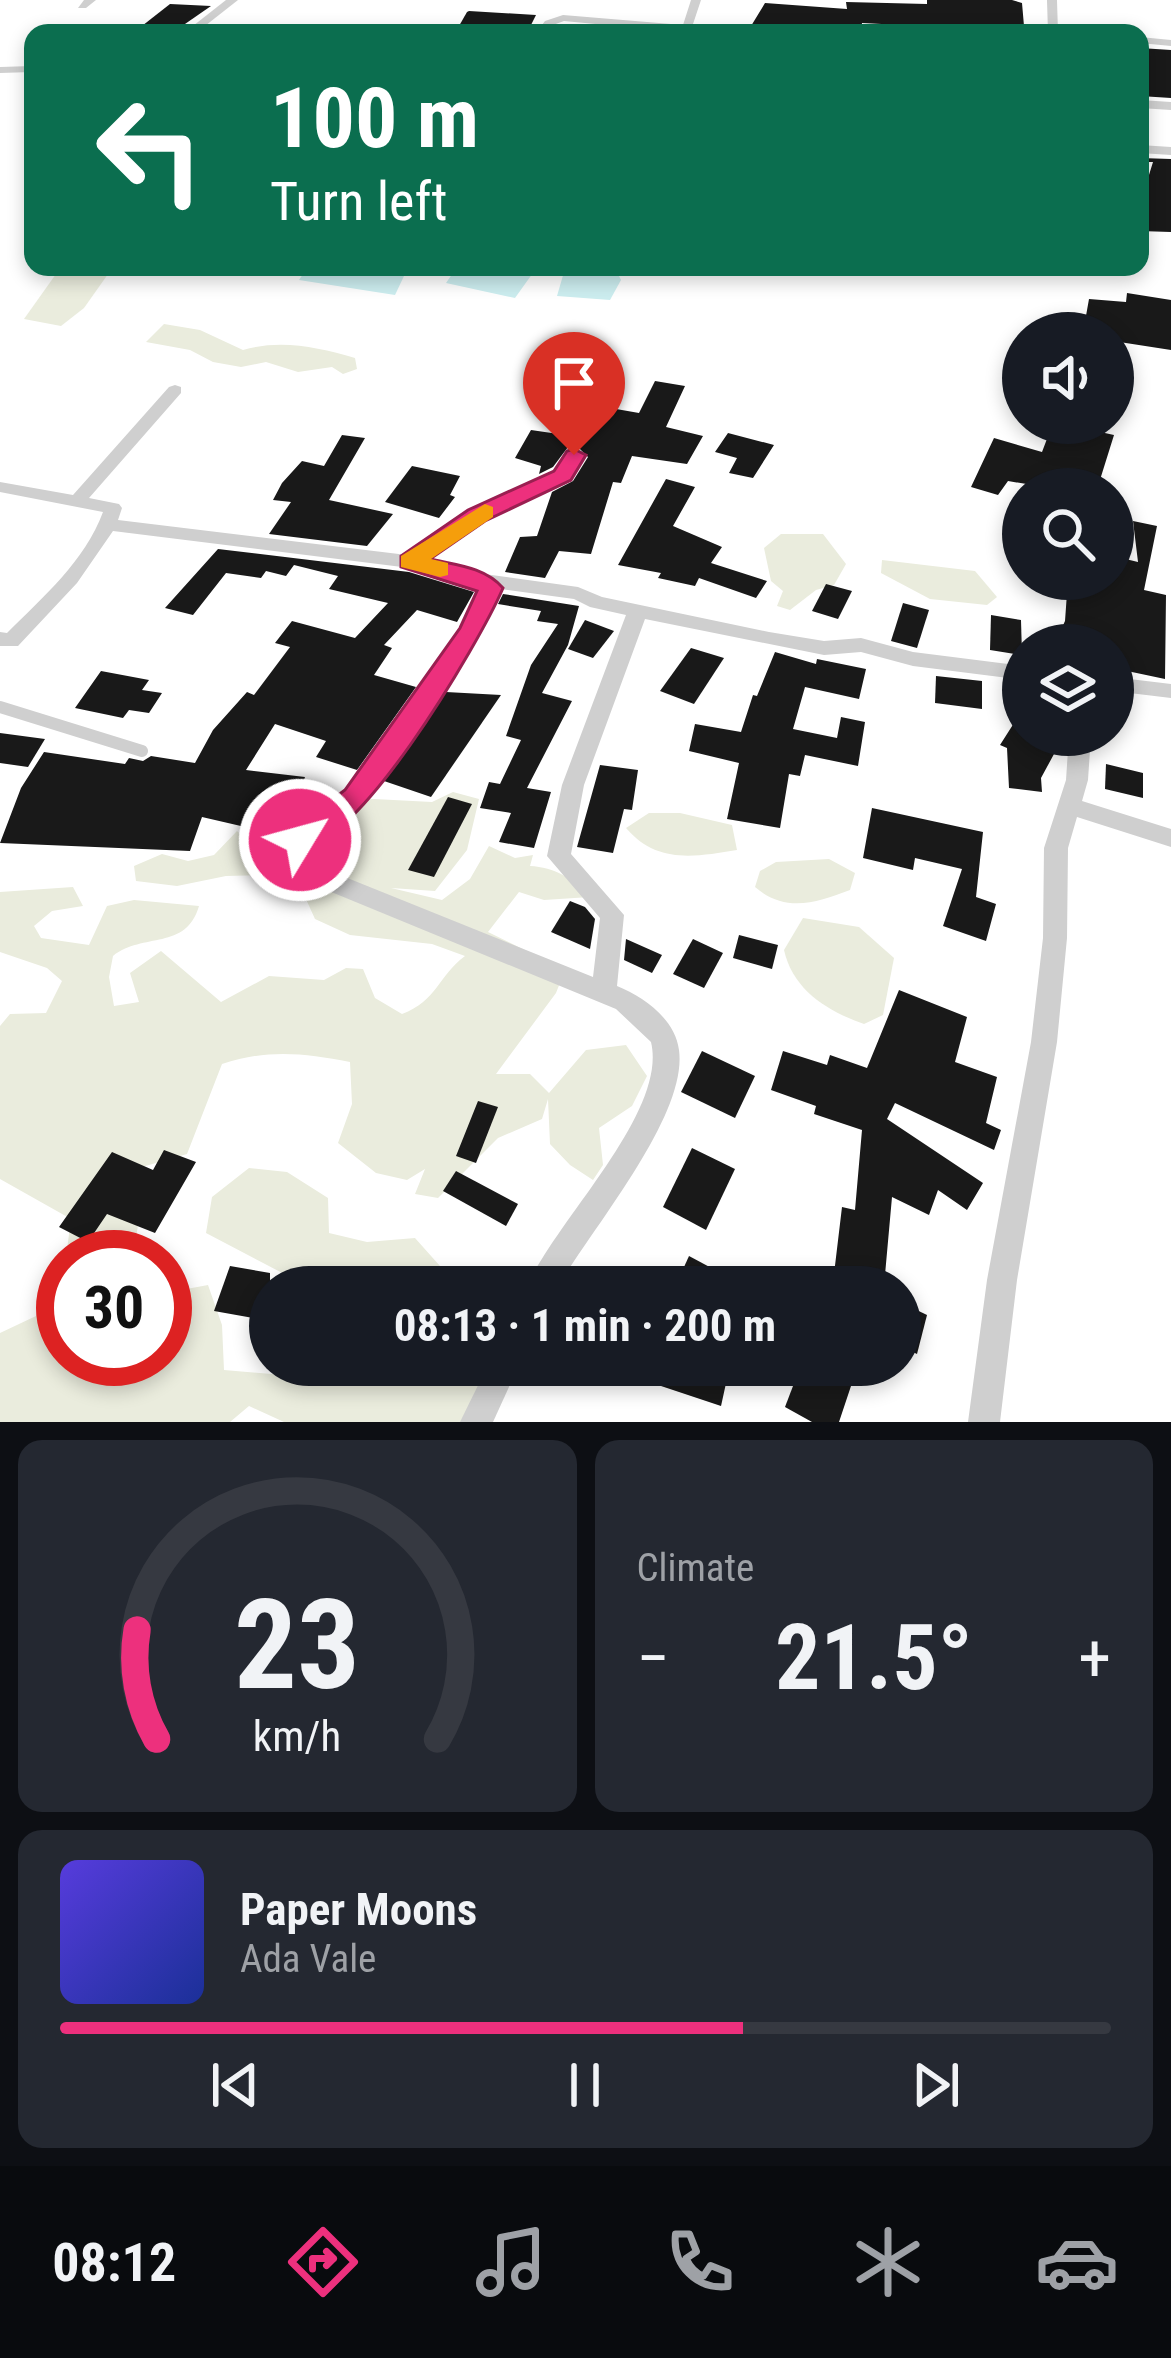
<!DOCTYPE html>
<html lang="en">
<head>
<meta charset="utf-8">
<style>
	body { margin:0; font-family:"Roboto Condensed",sans-serif; background:#242831; color:#f1f3f6; height:100vh; display:flex; flex-direction:column; font-size:45px; white-space:nowrap }
	* { box-sizing:border-box; margin:0 }
	p { font-size:39px; color:#9ea1a6 }
	.icon { flex:none; width:66px; height:66px; fill:none; stroke:currentColor; stroke-width:2; stroke-linecap:round; stroke-linejoin:round }
	.map { position:relative; height:1422px; overflow:hidden }
	.drawer { display:flex; flex-direction:column; gap:18px; padding:18px; background:#0d0f14; flex:1 }
	.drawer>* { flex:none }
	.top-card { position:absolute; left:24px; top:24px; width:1125px; height:252px; border-radius:24px; box-shadow:0 6px 18px #0003; background:#0b6e4f; color:#fff; overflow:hidden }
	.buttons { position:absolute; left:1002px; top:312px; display:grid; gap:24px }
	.buttons a { display:grid; place-items:center; width:132px; height:132px; border-radius:50%; background:#171b24; box-shadow:0 6px 18px #0003; font-size:60px }
	.speed { position:absolute; left:36px; top:1230px; display:flex; gap:24px; font-size:60px; font-weight:700; text-align:center }
	.speed>* { display:grid; place-content:center; width:156px; height:156px; border-radius:50%; background:#171b24; box-shadow:0 6px 18px #0003; line-height:1 }
	.speed .limit { border:18px solid #d22; background:#fff; color:#111 }
	.pin { position:absolute; display:grid; place-items:center; width:102px; height:102px; color:#fff; margin:-123px -51px; border-radius:50% 50% 50% 0; rotate:-45deg; box-shadow:0 0 12px #0007 }
	.pin .icon { rotate:45deg }
	.me { position:absolute; width:132px; margin:-66px; rotate:53deg; stroke-linejoin:round; filter:drop-shadow(0 0 9px #0008) }
	.turn { display:flex; align-items:center; gap:42px; height:252px; padding:0 48px; font-size:54px }
	.turn .icon { width:156px; height:156px; stroke-width:2.5 }
	.turn b { display:block; font-size:84px; line-height:102px }
	.big { font-size:90px; font-weight:700; line-height:1.1 }
	.drawer .card { flex:1; display:flex; flex-direction:column; justify-content:center; gap:18px; min-width:0; padding:0 42px; border-radius:24px; background:#242831 }
	.drawer .dial { align-items:center; gap:0 }
	.dial svg { height:312px; overflow:visible; fill:none; stroke:#363941; stroke-width:7; stroke-linecap:round; text-anchor:middle }
	.dial text { fill:#f1f3f6; stroke:none }
	.song { display:flex; align-items:center; gap:36px }
	.cover { width:144px; height:144px; border-radius:18px; background:linear-gradient(135deg,hsl(250 70% 55%),hsl(230 70% 35%)) }
	.played { height:12px; border-radius:6px; background:linear-gradient(90deg,#ed307d 65%,#363941 65%) }
	.keys { display:flex; justify-content:space-around; direction:ltr }
	.heat { display:flex; justify-content:space-between; align-items:center; font-size:66px; direction:ltr }
	.drawer .tiles { flex:1; display:grid; gap:18px; grid-template-columns:1fr 1fr }
	.card:last-child { grid-column:span 2 }
	.trip { position:absolute; left:249px; top:1266px; width:672px; height:120px; border-radius:60px; background:#171b24; box-shadow:0 6px 18px #0003; font-weight:700; line-height:120px; text-align:center }
	.tab-bar { display:flex; height:192px; justify-content:space-around; align-items:center; background:#090b0e; color:#9ea1a6 }
	.tab-bar .icon { width:84px; height:84px }
	.tab-bar .on { color:#ed307d }
	.tab-bar b { font-size:54px; color:#f1f3f6 }
	.map>svg:first-child { display:block }
	.green { fill:#eaecdd }
	.water { fill:#ccedef }
	.building { fill:#191919 }
	.lines { fill:none; stroke-linecap:round; stroke-linejoin:round }
	.lane { stroke:#cfcfcf; stroke-width:12 }
	.street { fill:#cfcfcf; fill-rule:evenodd }
	.route { fill:#ed307d; stroke:#9a1f51; stroke-width:3 }
	.slow { fill:#f59e0b }
</style>
</head>
<body>
<div class="map">
<svg width="1171" height="1422" viewBox="0 0 1171 1422">
	<rect width="100%" height="100%" fill="#fff"/>
	<g class="green">
		<path d="M 61,267 L 113,267 L 84,308 L 61,326 L 24,319 Z"/>
		<path d="M 164,324 L 200,330 L 243,350 C 281,339 317,347 355,358 L 357,369 L 343,374 L 332,367 L 298,372 L 266,362 L 241,367 L 213,362 L 190,350 L 146,342 Z"/>
		<path d="M 781,534 L 823,534 L 846,564 L 834,585 L 816,590 L 790,610 L 777,606 L 783,591 L 771,581 L 764,548 Z"/>
		<path d="M 882,560 L 975,571 L 997,597 L 987,605 L 930,599 L 881,573 Z"/>
		<path d="M 453,792 L 479,799 L 467,850 L 435,891 L 391,888 L 442,900 L 470,879 L 489,846 L 515,858 L 533,855 L 530,866 C 554,867 575,879 590,897 L 544,900 L 519,892 L 488,932 L 565,970 L 556,993 L 496,1074 L 530,1074 L 549,1093 L 586,1050 L 626,1045 L 647,1076 L 632,1106 L 599,1128 L 603,1165 L 593,1180 L 570,1165 L 550,1144 L 548,1099 L 542,1119 L 498,1138 L 438,1198 L 415,1194 L 425,1169 L 407,1180 L 376,1173 L 338,1143 L 352,1104 L 350,1062 C 304,1053 267,1049 222,1064 L 187,1154 L 142,1167 C 149,1198 134,1225 135,1257 L 66,1257 L 71,1219 L 0,1179 L 0,1026 L 10,1014 L 46,1013 L 62,981 L 47,968 L 0,952 L 0,892 L 73,887 L 83,906 L 52,911 L 34,926 L 41,938 L 89,945 L 107,906 L 134,900 L 199,906 C 186,951 143,932 113,956 L 109,977 L 114,1006 L 139,1002 L 130,973 L 161,951 L 221,1002 L 269,976 L 324,980 L 346,968 L 363,969 L 375,998 L 402,1014 C 437,1001 438,976 465,956 L 432,944 L 350,935 L 315,919 L 305,897 L 320,876 L 323,828 L 355,798 L 432,802 Z"/>
		<path d="M 649,813 L 680,813 L 732,825 L 737,850 C 694,857 657,864 626,828 Z"/>
		<path d="M 237,831 L 253,847 L 275,857 L 270,875 L 226,876 L 177,886 L 136,881 L 134,866 L 162,854 L 188,861 L 214,855 Z"/>
		<path d="M 829,859 L 855,873 L 850,890 C 816,903 785,913 755,887 L 760,871 L 776,862 Z"/>
		<path d="M 803,918 L 859,927 L 894,958 L 883,1015 L 864,1024 C 827,1011 793,990 784,950 Z"/>
		<path d="M 249,1168 L 287,1172 L 328,1198 L 329,1233 L 367,1242 L 415,1238 L 440,1266 L 440,1287 L 309,1287 L 206,1233 L 212,1197 Z"/>
		<path d="M 63,1267 L 63,1359 L 165,1359 L 165,1293 L 208,1285 L 222,1325 L 224,1370 L 294,1376 L 304,1365 L 495,1365 L 471,1422 L 284,1422 L 249,1406 L 230,1422 L 0,1422 L 0,1333 L 36,1316 Z"/>
	</g>
	<g class="water">
		<path d="M 308,267 L 404,276 L 395,295 L 299,280 Z"/>
		<path d="M 457,267 L 535,270 L 515,298 L 446,283 Z"/>
		<path d="M 564,272 L 619,276 L 621,280 L 610,300 L 557,296 Z"/>
	</g>
	<g class="building">
		<path d="M 927,0 L 1012,0 L 1022,3 L 1024,26 L 952,26 L 943,33 L 902,33 L 901,25 L 862,23 L 861,33 L 748,31 L 765,3 L 847,9 L 846,2 L 927,4 Z"/>
		<path d="M 170,4 L 211,6 L 172,33 L 133,33 Z"/>
		<path d="M 467,12 L 469,11 L 536,15 L 527,33 L 455,33 Z"/>
		<path d="M 1140,48 L 1171,50 L 1171,98 L 1140,96 Z"/>
		<path d="M 1140,158 L 1171,159 L 1171,232 L 1140,231 L 1140,204 L 1153,162 L 1140,162 Z"/>
		<path d="M 1127,293 L 1171,300 L 1171,350 L 1113,341 L 1113,333 L 1084,327 L 1089,299 L 1126,302 Z"/>
		<path d="M 655,381 L 685,386 L 666,427 L 703,436 L 687,464 L 632,456 L 621,483 L 613,482 L 591,554 L 559,551 L 545,578 L 505,572 L 520,537 L 537,536 L 552,492 L 573,481 L 588,457 L 577,446 L 568,447 L 553,467 L 539,474 L 541,466 L 515,458 L 531,430 L 579,437 L 599,406 L 639,413 Z"/>
		<path d="M 1082,428 L 1114,435 L 1099,483 L 1064,474 L 1057,489 L 1008,481 L 998,495 L 971,487 L 994,438 L 1042,452 L 1050,431 L 1077,438 Z"/>
		<path d="M 728,433 L 774,445 L 753,478 L 729,473 L 737,458 L 715,452 Z"/>
		<path d="M 342,435 L 365,438 L 329,500 L 393,514 L 367,546 L 269,534 L 291,502 L 273,500 L 282,483 L 302,461 L 324,466 Z"/>
		<path d="M 412,466 L 460,476 L 450,495 L 455,497 L 439,518 L 385,502 Z"/>
		<path d="M 666,479 L 695,487 L 673,526 L 722,547 L 711,563 L 767,581 L 756,598 L 699,578 L 695,586 L 658,578 L 661,573 L 618,565 Z"/>
		<path d="M 1133,521 L 1157,526 L 1144,590 L 1166,595 L 1165,679 L 1113,668 L 1113,645 L 1054,645 L 1065,621 L 1068,579 L 1113,579 L 1113,556 L 1138,562 Z"/>
		<path d="M 218,549 L 409,572 L 474,592 L 457,622 L 417,610 L 384,645 L 392,648 L 374,675 L 416,687 L 357,770 L 316,757 L 326,741 L 275,724 L 246,770 L 305,777 L 294,806 L 277,804 L 262,831 L 202,817 L 190,851 L 0,843 L 21,788 L 44,752 L 125,764 L 129,758 L 143,761 L 151,756 L 195,763 L 213,730 L 247,692 L 254,695 L 290,647 L 275,643 L 292,621 L 355,638 L 388,603 L 329,589 L 338,576 L 294,565 L 286,576 L 266,571 L 261,578 L 226,573 L 193,615 L 165,608 Z"/>
		<path d="M 826,584 L 852,591 L 838,619 L 812,611 Z"/>
		<path d="M 503,594 L 579,606 L 568,645 L 542,693 L 572,701 L 527,788 L 551,792 L 534,848 L 499,842 L 511,813 L 480,808 L 489,782 L 500,784 L 521,740 L 506,736 L 531,665 L 558,624 L 537,621 L 541,611 L 498,604 Z"/>
		<path d="M 903,603 L 929,610 L 917,648 L 891,641 Z"/>
		<path d="M 991,615 L 1021,620 L 1022,655 L 990,650 Z"/>
		<path d="M 585,620 L 614,631 L 593,658 L 568,649 Z"/>
		<path d="M 691,648 L 724,658 L 694,704 L 660,691 Z"/>
		<path d="M 775,652 L 816,664 L 817,659 L 866,669 L 859,699 L 805,687 L 793,729 L 837,738 L 841,717 L 865,722 L 858,766 L 805,755 L 800,776 L 789,774 L 780,828 L 727,819 L 739,763 L 689,751 L 695,724 L 741,732 L 753,695 L 757,696 Z"/>
		<path d="M 101,671 L 149,680 L 142,690 L 162,693 L 149,713 L 129,710 L 123,718 L 75,708 Z"/>
		<path d="M 936,676 L 982,681 L 982,709 L 935,703 Z"/>
		<path d="M 446,692 L 501,695 L 431,797 L 384,781 Z"/>
		<path d="M 1023,709 L 1023,735 L 1048,735 L 1040,747 L 1054,754 L 1041,778 L 1042,792 L 1009,788 L 1007,748 L 1000,745 Z"/>
		<path d="M 0,733 L 45,739 L 28,767 L 0,763 Z"/>
		<path d="M 1106,764 L 1143,773 L 1143,798 L 1105,789 Z"/>
		<path d="M 600,765 L 638,770 L 632,810 L 624,809 L 613,853 L 577,847 Z"/>
		<path d="M 448,797 L 472,804 L 434,877 L 408,870 Z"/>
		<path d="M 872,808 L 983,832 L 976,897 L 996,904 L 986,941 L 943,926 L 962,869 L 915,858 L 913,870 L 863,858 Z"/>
		<path d="M 570,901 L 585,907 L 595,919 L 590,949 L 551,932 Z"/>
		<path d="M 739,935 L 778,945 L 772,969 L 733,958 Z"/>
		<path d="M 626,939 L 662,955 L 652,973 L 624,960 Z"/>
		<path d="M 693,939 L 723,953 L 704,988 L 673,974 Z"/>
		<path d="M 899,990 L 967,1017 L 955,1062 L 997,1077 L 986,1123 L 1001,1130 L 994,1150 L 895,1103 L 887,1119 L 983,1183 L 967,1210 L 938,1190 L 929,1215 L 892,1197 L 884,1286 L 834,1274 L 842,1207 L 855,1210 L 862,1130 L 814,1114 L 816,1106 L 771,1090 L 783,1051 L 827,1065 L 830,1055 L 867,1068 Z"/>
		<path d="M 702,1051 L 755,1076 L 735,1118 L 681,1092 Z"/>
		<path d="M 478,1101 L 498,1107 L 476,1163 L 456,1156 Z"/>
		<path d="M 692,1148 L 735,1169 L 706,1230 L 663,1207 Z"/>
		<path d="M 164,1150 L 196,1162 L 155,1233 L 107,1214 L 88,1242 L 59,1227 L 112,1152 L 153,1170 Z"/>
		<path d="M 456,1171 L 518,1204 L 506,1226 L 443,1191 Z"/>
		<path d="M 689,1256 L 747,1287 L 675,1287 Z"/>
		<path d="M 230,1266 L 270,1273 L 270,1321 L 214,1311 Z"/>
		<path d="M 900,1302 L 927,1315 L 917,1354 L 900,1346 Z"/>
		<path d="M 610,1365 L 730,1365 L 721,1406 L 610,1369 Z"/>
		<path d="M 801,1365 L 858,1365 L 839,1422 L 812,1422 L 785,1407 Z"/>
	</g>
	<g class="lines">
		<path class="lane" d="M 0,707 L 142,751"/>
		<g class="street">
			<path d="M 84,0 L 96,0 L 86,8 L 78,8 Z"/>
			<path d="M 226,0 L 238,0 L 196,33 L 184,33 Z"/>
			<path d="M 691,0 L 701,0 L 690,33 L 564,21 L 553,25 L 547,33 L 536,33 L 545,21 L 563,15 L 683,25 Z"/>
			<path d="M 1047,0 L 1057,0 L 1058,33 L 1048,33 Z"/>
			<path d="M 952,30 L 1025,30 L 1030,33 L 947,33 Z"/>
			<path d="M 1140,37 L 1171,40 L 1171,46 L 1140,43 Z"/>
			<path d="M 32,66 L 32,72 L 0,73 L 0,67 Z"/>
			<path d="M 1140,100 L 1171,102 L 1171,110 L 1140,108 Z"/>
			<path d="M 33,121 L 33,129 L 27,129 L 27,123 Z"/>
			<path d="M 1140,145 L 1171,147 L 1171,155 L 1140,153 Z"/>
			<path d="M 175,385 L 181,387 L 181,393 L 89,498 L 119,504 L 122,508 L 118,520 L 407,555 L 470,512 L 556,471 L 569,451 L 575,450 L 584,455 L 569,479 L 482,520 L 426,560 L 477,573 L 578,587 L 602,597 L 769,632 L 824,641 L 861,638 L 913,652 L 1023,666 L 1023,680 L 913,666 L 861,652 L 824,655 L 645,619 L 584,785 L 571,854 L 624,915 L 617,986 C 644,997 675,1019 679,1050 C 688,1116 591,1229 558,1287 L 527,1287 C 555,1221 668,1113 651,1042 L 616,1009 L 307,882 L 303,875 L 308,867 L 289,840 L 292,834 L 347,792 L 463,629 L 480,590 L 471,584 L 410,568 L 113,531 L 77,583 L 18,646 L 0,646 L 0,632 L 7,633 C 43,597 85,561 103,512 L 0,492 L 0,482 L 73,495 L 169,387 ZM 500,589 L 574,599 L 590,607 L 626,615 L 562,785 L 547,856 L 600,918 L 593,977 L 330,871 L 333,866 L 315,841 L 363,804 L 479,636 Z"/>
			<path d="M 1113,677 L 1171,684 L 1171,698 L 1113,691 Z"/>
			<path d="M 1069,735 L 1091,735 L 1088,780 L 1082,801 L 1171,829 L 1171,847 L 1077,817 L 1068,848 L 1067,938 L 1057,1042 L 1017,1280 L 1000,1422 L 968,1422 L 987,1280 L 1031,1042 L 1043,938 L 1044,848 L 1066,780 Z"/>
			<path d="M 488,1365 L 519,1365 L 493,1422 L 460,1422 Z"/>
		</g>
	</g>
	<path class="route" d="M 574,449 L 586,455 L 571,480 L 485,521 L 430,559 C 456,565 485,567 503,588 C 482,638 349,868 290,848 L 285,840 L 290,831 L 345,790 L 460,628 L 477,591 L 401,567 L 401,556 L 468,510 L 554,471 L 567,451 Z"/>
	<path class="slow" d="M 485,504 L 493,507 L 493,517 L 431,559 L 448,563 L 448,575 L 440,577 L 401,567 L 401,556 Z"/>
</svg>
<div class="buttons">
<a><svg class="icon" aria-label="sound" viewBox="0 0 24 24"><path d="M4 9h4l5-4v14l-5-4H4zM17 9q2 3 0 6"/></svg></a>
<a><svg class="icon" aria-label="search" viewBox="0 0 24 24"><circle cx="10" cy="10" r="6"/><path d="M15 15l6 6"/></svg></a>
<a><svg class="icon" aria-label="layers" viewBox="0 0 24 24"><path d="M12 4l9 5-9 5-9-5zM3 14l9 5 9-5"/></svg></a>
</div>
<div class="speed"><div class="limit">30</div></div>
<div class="pin" style="left:574px;top:455px;background:#d93025"><svg class="icon" aria-label="arrive" viewBox="0 0 24 24"><path d="M6 21V4h12l-3 4 3 4H6"/></svg></div>
<svg class="me" style="left:300px;top:840px" viewBox="-20 -20 40 40"><circle r="17" fill="#ed307d" stroke="#fff" stroke-width="3"/><path d="M0-11L8 9 0 5-8 9z" fill="#fff"/></svg>
<div class="trip">08:13 · 1 min · 200 m</div>
<div class="top-card">
<div class="turn"><svg class="icon" aria-label="left" viewBox="0 0 24 24"><path d="M17 20v-9H6M10 6l-5 5 5 5"/></svg><div><b>100 m</b>Turn left</div></div>
</div>
</div>
<section class="drawer">
<div class="tiles">
<div class="card dial"><svg viewBox="0 0 100 80">
<path d="M14 69A42 42 0 1 1 86 69"/>
<path d="M14 69A42 42 0 0 1 9 41" stroke="#ed307d"/>
<text x="50" y="56" font-size="32" font-weight="700">23</text>
<text x="50" y="72" font-size="11">km/h</text>
</svg></div>
<div class="card"><p>Climate</p>
<div class="heat"><a>−</a><b class="big">21.5°</b><a>+</a></div>
</div>
<div class="card">
<div class="song"><i class="cover"></i><div><b>Paper Moons</b><p>Ada Vale</p></div></div>
<div class="played"></div>
<div class="keys"><svg class="icon" aria-label="previous" viewBox="0 0 24 24"><path d="M18 5L8 12l10 7zM5 5v14"/></svg><svg class="icon" aria-label="pause" viewBox="0 0 24 24"><path d="M8 5v14M16 5v14"/></svg><svg class="icon" aria-label="next" viewBox="0 0 24 24"><path d="M6 5l10 7-10 7zM19 5v14"/></svg></div>
</div>
</div>
</section>
<nav class="tab-bar">
<b>08:12</b>
<svg class="icon on" aria-label="directions" viewBox="0 0 24 24"><path d="M12 3l9 9-9 9-9-9zM9 14v-3h6M13 9l2 2-2 2"/></svg>
<svg class="icon" aria-label="music" viewBox="0 0 24 24"><path d="M9 18V5l10-2v13"/><circle cx="6" cy="18" r="3"/><circle cx="16" cy="16" r="3"/></svg>
<svg class="icon" aria-label="phone" viewBox="0 0 24 24"><path d="M5 4h4l2 5-3 2q2 4 5 5l2-3 5 2v4C11 20 4 13 5 4z"/></svg>
<svg class="icon" aria-label="climate" viewBox="0 0 24 24"><path d="M12 3v18M4 7l16 10M4 17L20 7"/></svg>
<svg class="icon" aria-label="car" viewBox="0 0 24 24"><path d="M5 17H2v-5l4-1 3-4h7l3 4 3 1v5h-3M9 17h6M6 11h13"/><circle cx="7" cy="17" r="2"/><circle cx="17" cy="17" r="2"/></svg>
</nav>
</body>
</html>
